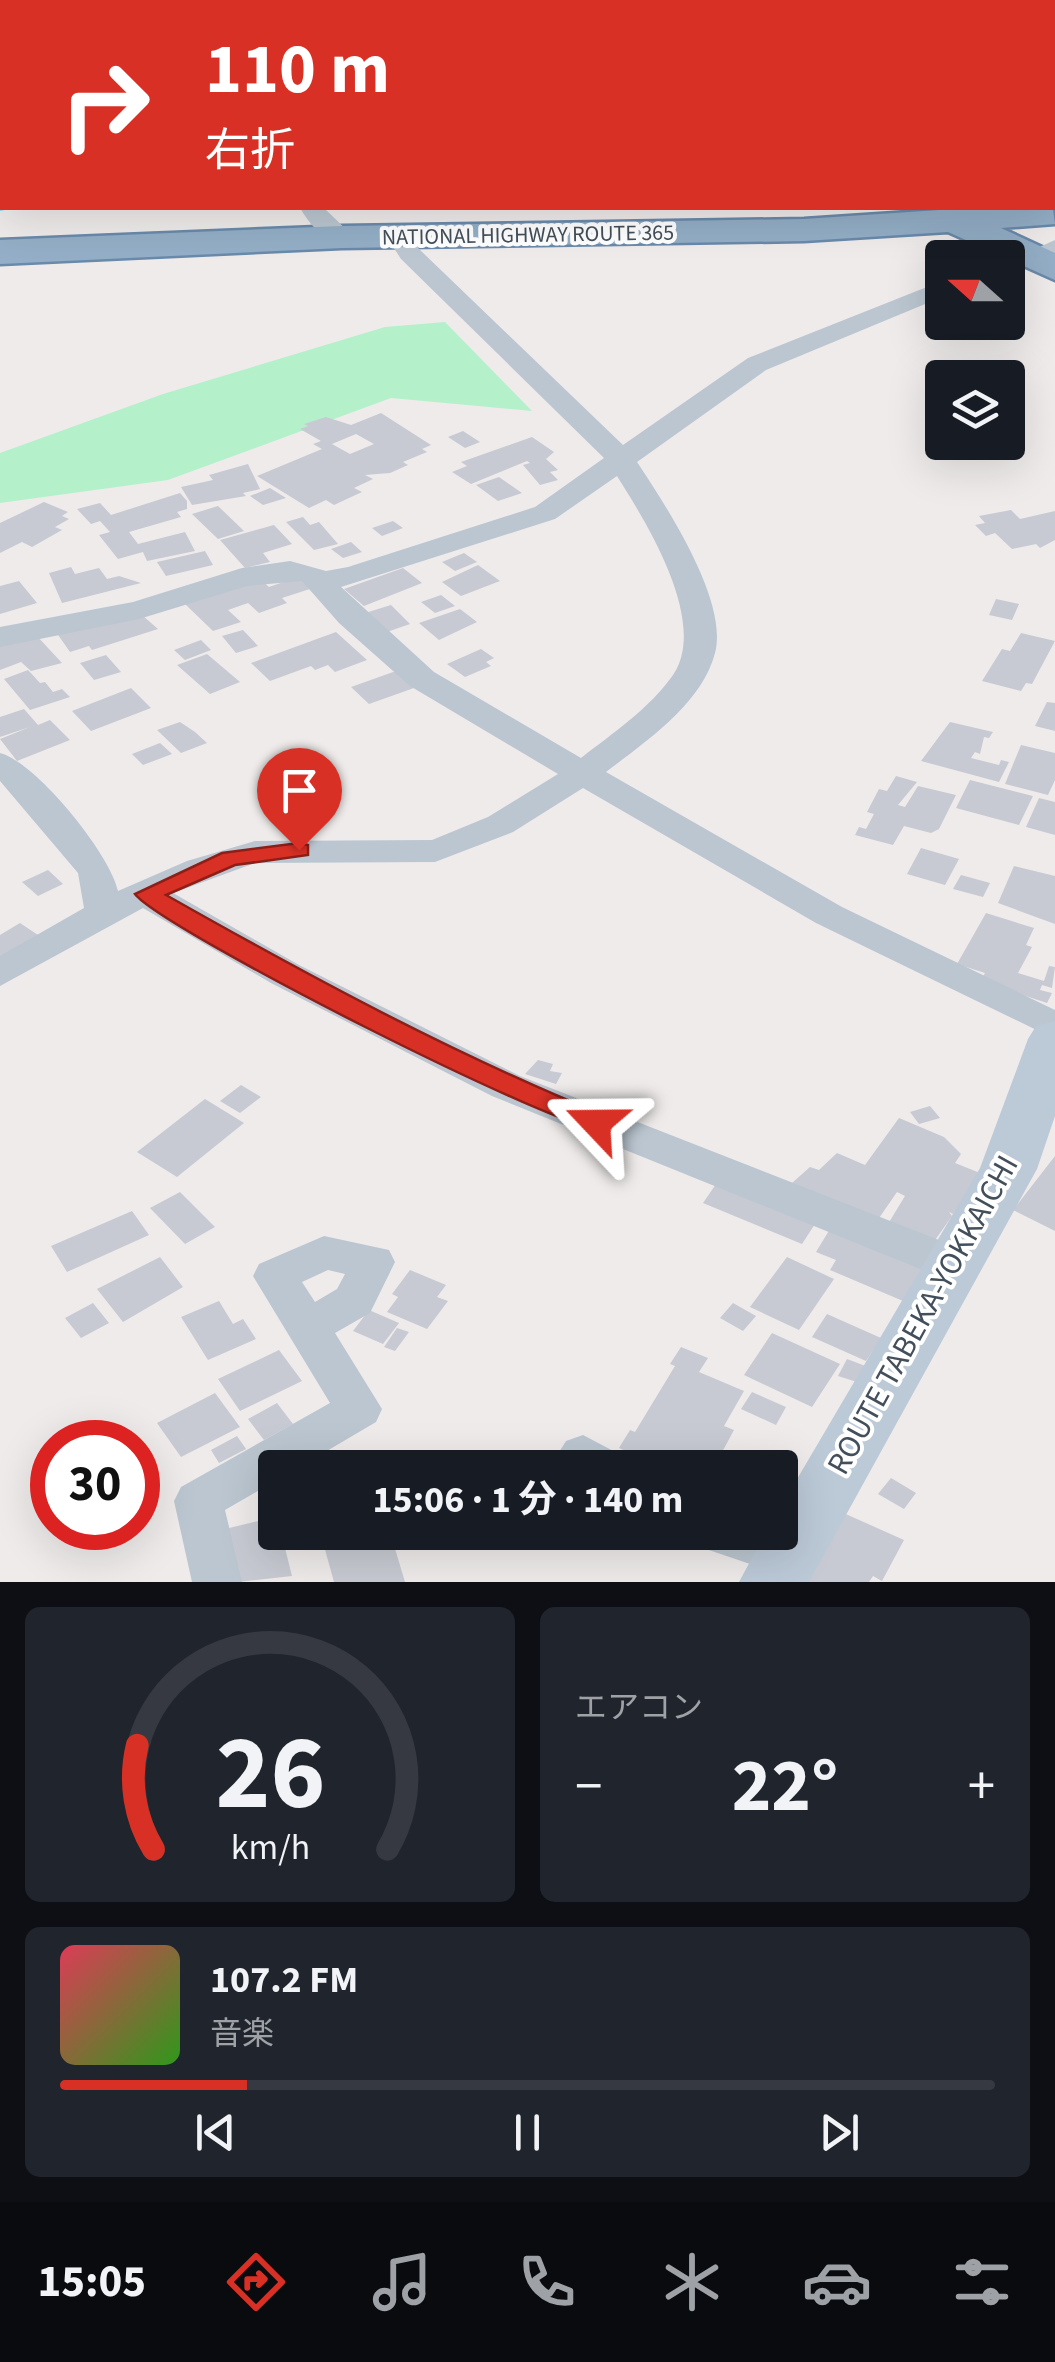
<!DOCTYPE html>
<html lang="ja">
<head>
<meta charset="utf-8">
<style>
	body { margin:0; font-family:"Source Sans 3","Noto Sans JP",sans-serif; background:#20242c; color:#f1f3f6; height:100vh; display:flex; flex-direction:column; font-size:38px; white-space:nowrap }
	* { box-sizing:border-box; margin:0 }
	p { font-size:32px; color:#9ea1a6 }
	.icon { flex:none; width:55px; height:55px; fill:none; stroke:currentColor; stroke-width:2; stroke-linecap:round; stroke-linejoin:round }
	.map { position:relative; height:1582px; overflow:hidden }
	.drawer { display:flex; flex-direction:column; gap:25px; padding:25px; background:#0d0f14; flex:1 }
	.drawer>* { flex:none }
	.guide { position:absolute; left:0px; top:0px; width:1055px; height:210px; box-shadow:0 10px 40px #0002; background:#d93025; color:#fff; overflow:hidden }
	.needle { width:65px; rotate:291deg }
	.controls { position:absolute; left:925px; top:240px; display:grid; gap:20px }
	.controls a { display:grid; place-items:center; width:100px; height:100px; border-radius:10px; background:#171b24; box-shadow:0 10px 40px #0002; font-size:50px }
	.speed { position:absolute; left:30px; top:1420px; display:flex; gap:20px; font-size:50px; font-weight:700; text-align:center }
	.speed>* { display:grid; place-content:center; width:130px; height:130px; border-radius:50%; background:#171b24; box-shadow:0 10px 40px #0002; line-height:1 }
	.speed .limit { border:15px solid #d22; background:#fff; color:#111 }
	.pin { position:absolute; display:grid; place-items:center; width:85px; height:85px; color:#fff; margin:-102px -42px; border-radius:50% 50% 50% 0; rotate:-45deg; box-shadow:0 0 10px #0007 }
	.pin .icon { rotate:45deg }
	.me { position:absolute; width:110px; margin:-55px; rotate:293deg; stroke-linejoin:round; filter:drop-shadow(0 0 8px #0008) }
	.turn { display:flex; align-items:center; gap:35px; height:210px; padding:0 40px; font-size:45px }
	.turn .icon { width:130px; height:130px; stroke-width:2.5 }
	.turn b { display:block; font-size:70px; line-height:85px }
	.big { font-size:75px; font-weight:700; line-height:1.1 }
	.drawer .widget { flex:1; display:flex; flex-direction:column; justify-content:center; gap:15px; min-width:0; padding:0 35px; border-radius:15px; background:#20242c }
	.drawer .dial { align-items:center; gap:0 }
	.dial svg { height:260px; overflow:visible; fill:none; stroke:#363941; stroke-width:7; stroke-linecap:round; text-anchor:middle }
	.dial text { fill:#f1f3f6; stroke:none }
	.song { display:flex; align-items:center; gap:30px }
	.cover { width:120px; height:120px; border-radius:15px; background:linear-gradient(135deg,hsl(350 70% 55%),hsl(110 70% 35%)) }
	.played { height:10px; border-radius:5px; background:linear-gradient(90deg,#d93025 20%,#363941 20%) }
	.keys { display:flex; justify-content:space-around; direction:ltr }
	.heat { display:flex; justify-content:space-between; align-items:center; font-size:55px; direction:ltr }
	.drawer .tiles { flex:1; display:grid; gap:25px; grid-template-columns:1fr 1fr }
	.widget:last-child { grid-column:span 2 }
	.trip { position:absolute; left:258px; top:1450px; width:540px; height:100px; border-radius:10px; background:#171b24; box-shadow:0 10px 40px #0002; font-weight:700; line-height:100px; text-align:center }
	.tabs { display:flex; height:160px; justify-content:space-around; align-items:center; background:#090b0e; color:#9ea1a6 }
	.tabs .icon { width:70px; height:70px }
	.tabs .on { color:#d93025 }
	.tabs b { font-size:45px; color:#f1f3f6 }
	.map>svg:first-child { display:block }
	.green { fill:#b4f1cb }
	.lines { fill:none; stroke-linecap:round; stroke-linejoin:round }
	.river { fill:#7edcf2; fill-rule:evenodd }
	.building { fill:#c7cad2; fill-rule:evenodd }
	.trunk-casing { stroke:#6a8aab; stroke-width:5 }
	.minor { fill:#bbc6d0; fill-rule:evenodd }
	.secondary { fill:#bcc9d7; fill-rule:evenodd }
	.trunk { fill:#93aec6; fill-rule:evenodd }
	.route { fill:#d93025; stroke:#8d1f18; stroke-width:2.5 }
	.labels { text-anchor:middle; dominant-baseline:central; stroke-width:8; stroke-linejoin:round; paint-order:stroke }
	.far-street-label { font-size:22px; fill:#434f5a; stroke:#fff }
	.near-street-label { font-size:32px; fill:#434f5a; stroke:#fff }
</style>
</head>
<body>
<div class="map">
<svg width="1055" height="1582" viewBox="0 0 1055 1582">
	<rect width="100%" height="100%" fill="#efebeb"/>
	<path class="green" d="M 445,322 L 532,411 L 391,398 L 168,480 L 0,503 L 0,453 L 163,394 L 385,327 Z"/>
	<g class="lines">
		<g class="river">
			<rect x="1052" y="141" width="3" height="22"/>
			<path d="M 0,187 L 2,208 L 15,208 L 0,211 Z"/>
		</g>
	</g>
	<g class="building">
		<path d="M 381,413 L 431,445 L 422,449 L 427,452 L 403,462 L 408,465 L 390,473 L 365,475 L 373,479 L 354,488 L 362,492 L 334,505 L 326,500 L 309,508 L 257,476 L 322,449 L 313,444 L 321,441 L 300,429 L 308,426 L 304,424 L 326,417 L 351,425 ZM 356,434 L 374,444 L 350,454 L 332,444 Z"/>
		<path d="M 463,431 L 480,442 L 465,448 L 448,437 Z"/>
		<path d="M 532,437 L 554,452 L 546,459 L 558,470 L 550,472 L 558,480 L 540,485 L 523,465 L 530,463 L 527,461 L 471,484 L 452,472 L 467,466 L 461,462 Z"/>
		<path d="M 248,464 L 260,489 L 243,493 L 246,496 L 192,505 L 181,487 L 213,480 L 209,475 Z"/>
		<path d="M 499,477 L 522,493 L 498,501 L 476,485 Z"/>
		<path d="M 270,488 L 286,498 L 263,505 L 250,496 Z"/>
		<path d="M 180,493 L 187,501 L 187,509 L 177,512 L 181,517 L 129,532 L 138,544 L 185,532 L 195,551 L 147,561 L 143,552 L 118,559 L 99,535 L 110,532 L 100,521 L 91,524 L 77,509 L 100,503 L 111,515 Z"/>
		<path d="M 44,502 L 68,512 L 62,516 L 69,519 L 55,527 L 62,530 L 32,547 L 22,542 L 0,553 L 0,523 Z"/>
		<path d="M 218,506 L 244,531 L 218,539 L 192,514 Z"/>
		<path d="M 1011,510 L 1020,519 L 1055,511 L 1055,540 L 1040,548 L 1036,544 L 1012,549 L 995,533 L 986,536 L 975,525 L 985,523 L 979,516 Z"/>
		<path d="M 303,517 L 310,525 L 319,522 L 338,544 L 314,550 L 286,522 Z"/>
		<path d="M 393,521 L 403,528 L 382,536 L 372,528 Z"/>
		<path d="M 274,525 L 292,544 L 263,553 L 270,562 L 245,568 L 220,540 Z"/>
		<path d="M 351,542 L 362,552 L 343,558 L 331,549 Z"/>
		<path d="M 205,551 L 213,565 L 166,576 L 157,562 Z"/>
		<path d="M 464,553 L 477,562 L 455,571 L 442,562 Z"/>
		<path d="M 478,565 L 500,581 L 461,596 L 442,582 Z"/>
		<path d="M 71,567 L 75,574 L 99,568 L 107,579 L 119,576 L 141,583 L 62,603 L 49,573 Z"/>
		<path d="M 403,568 L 422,583 L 364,606 L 344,589 Z"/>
		<path d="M 301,576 L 313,588 L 282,598 L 287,603 L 259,613 L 248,603 L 228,610 L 241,622 L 213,631 L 185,604 L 260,579 L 269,587 Z"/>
		<path d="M 19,581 L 37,603 L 0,614 L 0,586 Z"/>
		<path d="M 441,595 L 455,606 L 435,613 L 421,602 Z"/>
		<path d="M 996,599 L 1019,604 L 1012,620 L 989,615 Z"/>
		<path d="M 391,605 L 410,624 L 384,633 L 365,613 Z"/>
		<path d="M 460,609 L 477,622 L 439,640 L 419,623 Z"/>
		<path d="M 143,616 L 158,629 L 92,650 L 89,646 L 70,652 L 56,632 Z"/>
		<path d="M 243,630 L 258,646 L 236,653 L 222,636 Z"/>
		<path d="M 336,632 L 367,660 L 335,672 L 328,665 L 315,670 L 311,666 L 270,681 L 251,663 Z"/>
		<path d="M 1021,633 L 1055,641 L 1032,684 L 1026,683 L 1021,691 L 982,681 L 1002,649 L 1010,651 Z"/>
		<path d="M 36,635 L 62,663 L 31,671 L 21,662 L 0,670 L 0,641 Z"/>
		<path d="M 201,640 L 211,650 L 185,660 L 174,650 Z"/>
		<path d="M 481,649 L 494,658 L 486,662 L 491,666 L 465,677 L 447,664 Z"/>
		<path d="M 207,654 L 240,682 L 210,694 L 177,665 Z"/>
		<path d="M 106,655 L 121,672 L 94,680 L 80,663 Z"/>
		<path d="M 28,670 L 40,683 L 45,682 L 53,692 L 62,689 L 70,697 L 30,710 L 4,679 Z"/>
		<path d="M 396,671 L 414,688 L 369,704 L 351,687 Z"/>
		<path d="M 131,688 L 151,708 L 91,731 L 72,711 Z"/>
		<path d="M 1047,702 L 1055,703 L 1055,731 L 1035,726 Z"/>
		<path d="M 24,709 L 38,725 L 50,720 L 70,740 L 17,761 L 0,739 L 30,727 L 0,737 L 0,717 Z"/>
		<path d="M 180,722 L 195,732 L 207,743 L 181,753 L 157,730 Z"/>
		<path d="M 950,722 L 993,732 L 989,738 L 984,737 L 980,754 L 975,752 L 971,758 L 999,765 L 1001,760 L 1009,762 L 999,782 L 921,761 Z"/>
		<path d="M 160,743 L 172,754 L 143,765 L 132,754 Z"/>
		<path d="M 1021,745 L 1055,753 L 1055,780 L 1048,795 L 1005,784 Z"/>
		<path d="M 896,776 L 917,782 L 898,805 L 905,807 L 918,786 L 956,795 L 939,829 L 931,833 L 904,826 L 893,845 L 855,835 L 859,827 L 866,829 L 874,814 L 867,812 L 879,789 L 887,791 Z"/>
		<path d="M 970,780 L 1033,796 L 1019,825 L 956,808 Z"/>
		<path d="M 1039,798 L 1055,802 L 1055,835 L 1026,827 Z"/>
		<path d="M 921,848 L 959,859 L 945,885 L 907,874 Z"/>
		<path d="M 1014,866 L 1055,876 L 1055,924 L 998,903 Z"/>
		<path d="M 48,870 L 63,884 L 38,896 L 22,882 Z"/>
		<path d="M 961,875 L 990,883 L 983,897 L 953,889 Z"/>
		<path d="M 986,913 L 1034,928 L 1026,945 L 1032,947 L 1018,973 L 1044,981 L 1049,966 L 1055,967 L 1052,988 L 1042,985 L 1040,990 L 1052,993 L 1047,1003 L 980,981 L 985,973 L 957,964 Z"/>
		<path d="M 20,923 L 38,935 L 4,959 L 0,956 L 0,935 Z"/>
		<path d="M 538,1060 L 553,1064 L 550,1071 L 562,1073 L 556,1084 L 525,1074 Z"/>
		<path d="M 241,1085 L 261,1097 L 240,1113 L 220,1101 Z"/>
		<path d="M 205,1099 L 244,1123 L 177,1177 L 137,1152 Z"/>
		<path d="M 930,1106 L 940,1118 L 919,1124 L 910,1112 Z"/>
		<path d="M 899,1118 L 944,1137 L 961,1154 L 955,1163 L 980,1173 L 953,1214 L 949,1212 L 952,1216 L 933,1243 L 888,1224 L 905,1196 L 897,1192 L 877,1221 L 792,1183 L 810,1167 L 819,1170 L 837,1153 L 865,1165 Z"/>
		<path d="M 1055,1156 L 1055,1231 L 1013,1210 Z"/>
		<path d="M 716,1184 L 815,1224 L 802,1244 L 703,1203 Z"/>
		<path d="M 180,1192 L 215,1227 L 185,1244 L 150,1208 Z"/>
		<path d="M 132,1211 L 149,1235 L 67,1272 L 51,1246 Z"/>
		<path d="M 830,1229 L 922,1267 L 903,1301 L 830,1270 L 836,1260 L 816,1252 Z"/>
		<path d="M 160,1257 L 183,1287 L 123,1322 L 97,1289 Z"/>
		<path d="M 787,1257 L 834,1279 L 799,1330 L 750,1307 Z"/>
		<path d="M 410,1270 L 446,1285 L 437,1297 L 448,1301 L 427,1329 L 387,1312 L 398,1297 L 392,1294 Z"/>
		<path d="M 219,1301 L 233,1324 L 243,1319 L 256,1339 L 208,1360 L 181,1317 Z"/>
		<path d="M 93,1303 L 109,1323 L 81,1338 L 65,1318 Z"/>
		<path d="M 733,1303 L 756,1316 L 743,1331 L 720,1318 Z"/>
		<path d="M 369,1310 L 399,1323 L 383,1344 L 353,1331 Z"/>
		<path d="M 827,1314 L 881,1338 L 866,1361 L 812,1337 Z"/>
		<path d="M 397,1328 L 409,1332 L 395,1351 L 384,1347 Z"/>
		<path d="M 772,1333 L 840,1364 L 812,1407 L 744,1375 Z"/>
		<path d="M 681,1347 L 708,1358 L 699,1372 L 744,1391 L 724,1426 L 734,1430 L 720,1456 L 709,1452 L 699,1468 L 663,1468 L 619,1448 L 630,1430 L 635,1432 L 675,1366 L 670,1364 Z"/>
		<path d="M 279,1350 L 302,1381 L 240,1411 L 218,1379 Z"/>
		<path d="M 847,1359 L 868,1367 L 860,1383 L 838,1376 Z"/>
		<path d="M 752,1392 L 786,1407 L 776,1425 L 741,1409 Z"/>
		<path d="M 215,1393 L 240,1427 L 181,1457 L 157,1423 Z"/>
		<path d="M 277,1403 L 293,1424 L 264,1440 L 248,1419 Z"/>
		<path d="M 237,1436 L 246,1449 L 219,1463 L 211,1450 Z"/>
		<path d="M 891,1478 L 916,1493 L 904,1509 L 878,1494 Z"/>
		<path d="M 839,1511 L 904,1540 L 882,1581 L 873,1576 L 869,1582 L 799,1582 Z"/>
		<path d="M 275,1517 L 275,1532 L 281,1532 L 292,1576 L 238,1582 L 225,1529 Z"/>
		<path d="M 377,1532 L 390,1532 L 405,1582 L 334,1582 L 324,1546 Z"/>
	</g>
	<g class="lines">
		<defs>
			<g id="trunk">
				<path d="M 528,0 L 563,0 L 565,2 L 530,2 Z"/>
				<path d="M 1052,202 L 1055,224 L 1001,228 L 1055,253 L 1055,280 L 948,232 L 804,241 L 342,248 L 0,264 L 0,240 L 342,226 L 804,219 L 969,208 L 1052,208 Z"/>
			</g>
		</defs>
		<use href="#trunk" class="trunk-casing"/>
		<g class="minor">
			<path d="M 38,0 L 62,0 L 63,2 L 40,2 Z"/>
			<path d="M 300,208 L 324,208 L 354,237 L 351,242 C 327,247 311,226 300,208 Z"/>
			<path d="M 398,229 L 407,231 L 419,249 L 623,445 L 748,358 L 942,281 L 942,297 L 766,370 L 637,462 C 665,504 729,601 715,653 C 702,704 645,742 606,772 L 842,907 L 1055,1010 L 1055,1039 L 816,923 L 583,788 L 513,832 L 435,862 L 255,863 L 173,893 L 299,965 L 520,1076 L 972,1253 L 978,1265 L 972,1277 L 956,1282 L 940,1277 L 492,1096 L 271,983 L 143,908 L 0,986 L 0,956 L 84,908 L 78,873 L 0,781 L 0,753 C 36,762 111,855 118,891 L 187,861 L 255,841 L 432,840 L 488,817 L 558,774 L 410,686 L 339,623 L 302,581 L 247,586 L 139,619 L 0,647 L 0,627 L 133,602 L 242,568 L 290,561 L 326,571 L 348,567 L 535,507 L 604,458 L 401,259 L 386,236 ZM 617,476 C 646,522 709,622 673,675 C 650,708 613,733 581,758 L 434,672 L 341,587 L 555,519 Z"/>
			<path d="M 1055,240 L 1055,254 L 1038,254 L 1035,249 Z"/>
			<path d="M 324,1236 L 389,1250 L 395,1262 L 370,1313 L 335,1333 L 382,1409 L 376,1422 L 298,1468 L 275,1468 L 275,1481 L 225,1510 L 242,1582 L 192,1582 L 174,1501 L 181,1487 L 330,1403 L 253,1276 L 259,1264 ZM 328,1270 L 345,1274 L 337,1289 L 315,1302 L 302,1282 Z"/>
			<path d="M 583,1435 L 619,1454 L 626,1468 L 549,1468 L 566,1441 Z"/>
			<path d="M 693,1532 L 780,1532 L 806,1541 L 813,1556 L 806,1571 L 788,1577 L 700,1547 Z"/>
		</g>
		<path class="secondary" d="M 1055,1021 L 1055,1116 L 1037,1169 L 809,1582 L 739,1582 L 766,1532 L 780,1532 L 780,1508 L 980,1168 L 1028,1039 L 1036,1026 Z"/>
		<use href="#trunk" class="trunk"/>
	</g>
	<path class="route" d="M 299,843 L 308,845 L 308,855 L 235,865 L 166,895 C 309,976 453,1054 606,1116 L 609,1123 L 606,1130 C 574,1139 161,929 135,894 L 222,853 Z"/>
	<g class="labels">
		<g class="far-street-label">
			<text transform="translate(528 235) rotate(-1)">NATIONAL HIGHWAY ROUTE 365</text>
		</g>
		<g class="near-street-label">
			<text transform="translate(923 1315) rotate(-61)">ROUTE TABEKA-YOKKAICHI</text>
		</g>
	</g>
</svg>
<div class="controls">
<a><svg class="needle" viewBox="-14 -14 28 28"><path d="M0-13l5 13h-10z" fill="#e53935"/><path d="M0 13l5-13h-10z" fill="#9ea1a6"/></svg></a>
<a><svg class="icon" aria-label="layers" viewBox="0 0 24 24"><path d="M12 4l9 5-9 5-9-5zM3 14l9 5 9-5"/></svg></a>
</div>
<div class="speed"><div class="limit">30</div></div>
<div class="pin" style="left:299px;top:850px;background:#d93025"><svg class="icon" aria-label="arrive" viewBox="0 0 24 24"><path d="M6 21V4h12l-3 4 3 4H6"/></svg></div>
<svg class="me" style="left:596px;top:1123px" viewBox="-20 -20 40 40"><path d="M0-17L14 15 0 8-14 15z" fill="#d93025" stroke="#fff" stroke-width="4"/></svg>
<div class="trip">15:06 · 1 分 · 140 m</div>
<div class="guide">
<div class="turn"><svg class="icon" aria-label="right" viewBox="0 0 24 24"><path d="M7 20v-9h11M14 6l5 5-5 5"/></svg><div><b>110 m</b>右折</div></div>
</div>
</div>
<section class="drawer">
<div class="tiles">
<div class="widget dial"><svg viewBox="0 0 100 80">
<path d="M14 69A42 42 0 1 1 86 69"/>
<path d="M14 69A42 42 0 0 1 9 37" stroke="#d93025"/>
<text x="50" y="56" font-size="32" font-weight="700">26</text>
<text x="50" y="72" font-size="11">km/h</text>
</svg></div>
<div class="widget"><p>エアコン</p>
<div class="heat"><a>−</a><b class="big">22°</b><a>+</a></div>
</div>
<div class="widget">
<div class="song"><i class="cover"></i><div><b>107.2 FM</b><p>音楽</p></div></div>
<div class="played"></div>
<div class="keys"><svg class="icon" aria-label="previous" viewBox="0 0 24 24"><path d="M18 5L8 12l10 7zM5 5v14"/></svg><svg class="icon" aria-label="pause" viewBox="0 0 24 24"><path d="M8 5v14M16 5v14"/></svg><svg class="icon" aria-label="next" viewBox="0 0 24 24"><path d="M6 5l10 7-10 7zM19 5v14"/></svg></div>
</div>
</div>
</section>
<nav class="tabs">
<b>15:05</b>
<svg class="icon on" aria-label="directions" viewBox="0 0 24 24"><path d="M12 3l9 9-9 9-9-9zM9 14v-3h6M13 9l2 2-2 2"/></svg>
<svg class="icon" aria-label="music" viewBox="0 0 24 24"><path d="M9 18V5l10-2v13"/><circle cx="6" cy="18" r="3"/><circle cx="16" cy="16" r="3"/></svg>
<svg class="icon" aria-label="phone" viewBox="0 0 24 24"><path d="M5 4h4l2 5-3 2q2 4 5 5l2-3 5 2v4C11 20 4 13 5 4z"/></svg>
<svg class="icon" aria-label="climate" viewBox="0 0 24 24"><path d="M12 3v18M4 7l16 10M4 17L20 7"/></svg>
<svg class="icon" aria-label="car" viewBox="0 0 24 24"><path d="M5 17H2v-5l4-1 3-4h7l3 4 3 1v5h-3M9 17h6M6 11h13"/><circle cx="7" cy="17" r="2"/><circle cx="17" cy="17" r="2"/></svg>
<svg class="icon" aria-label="filters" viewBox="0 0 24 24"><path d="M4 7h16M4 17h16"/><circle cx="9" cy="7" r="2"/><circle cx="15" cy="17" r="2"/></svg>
</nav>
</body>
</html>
